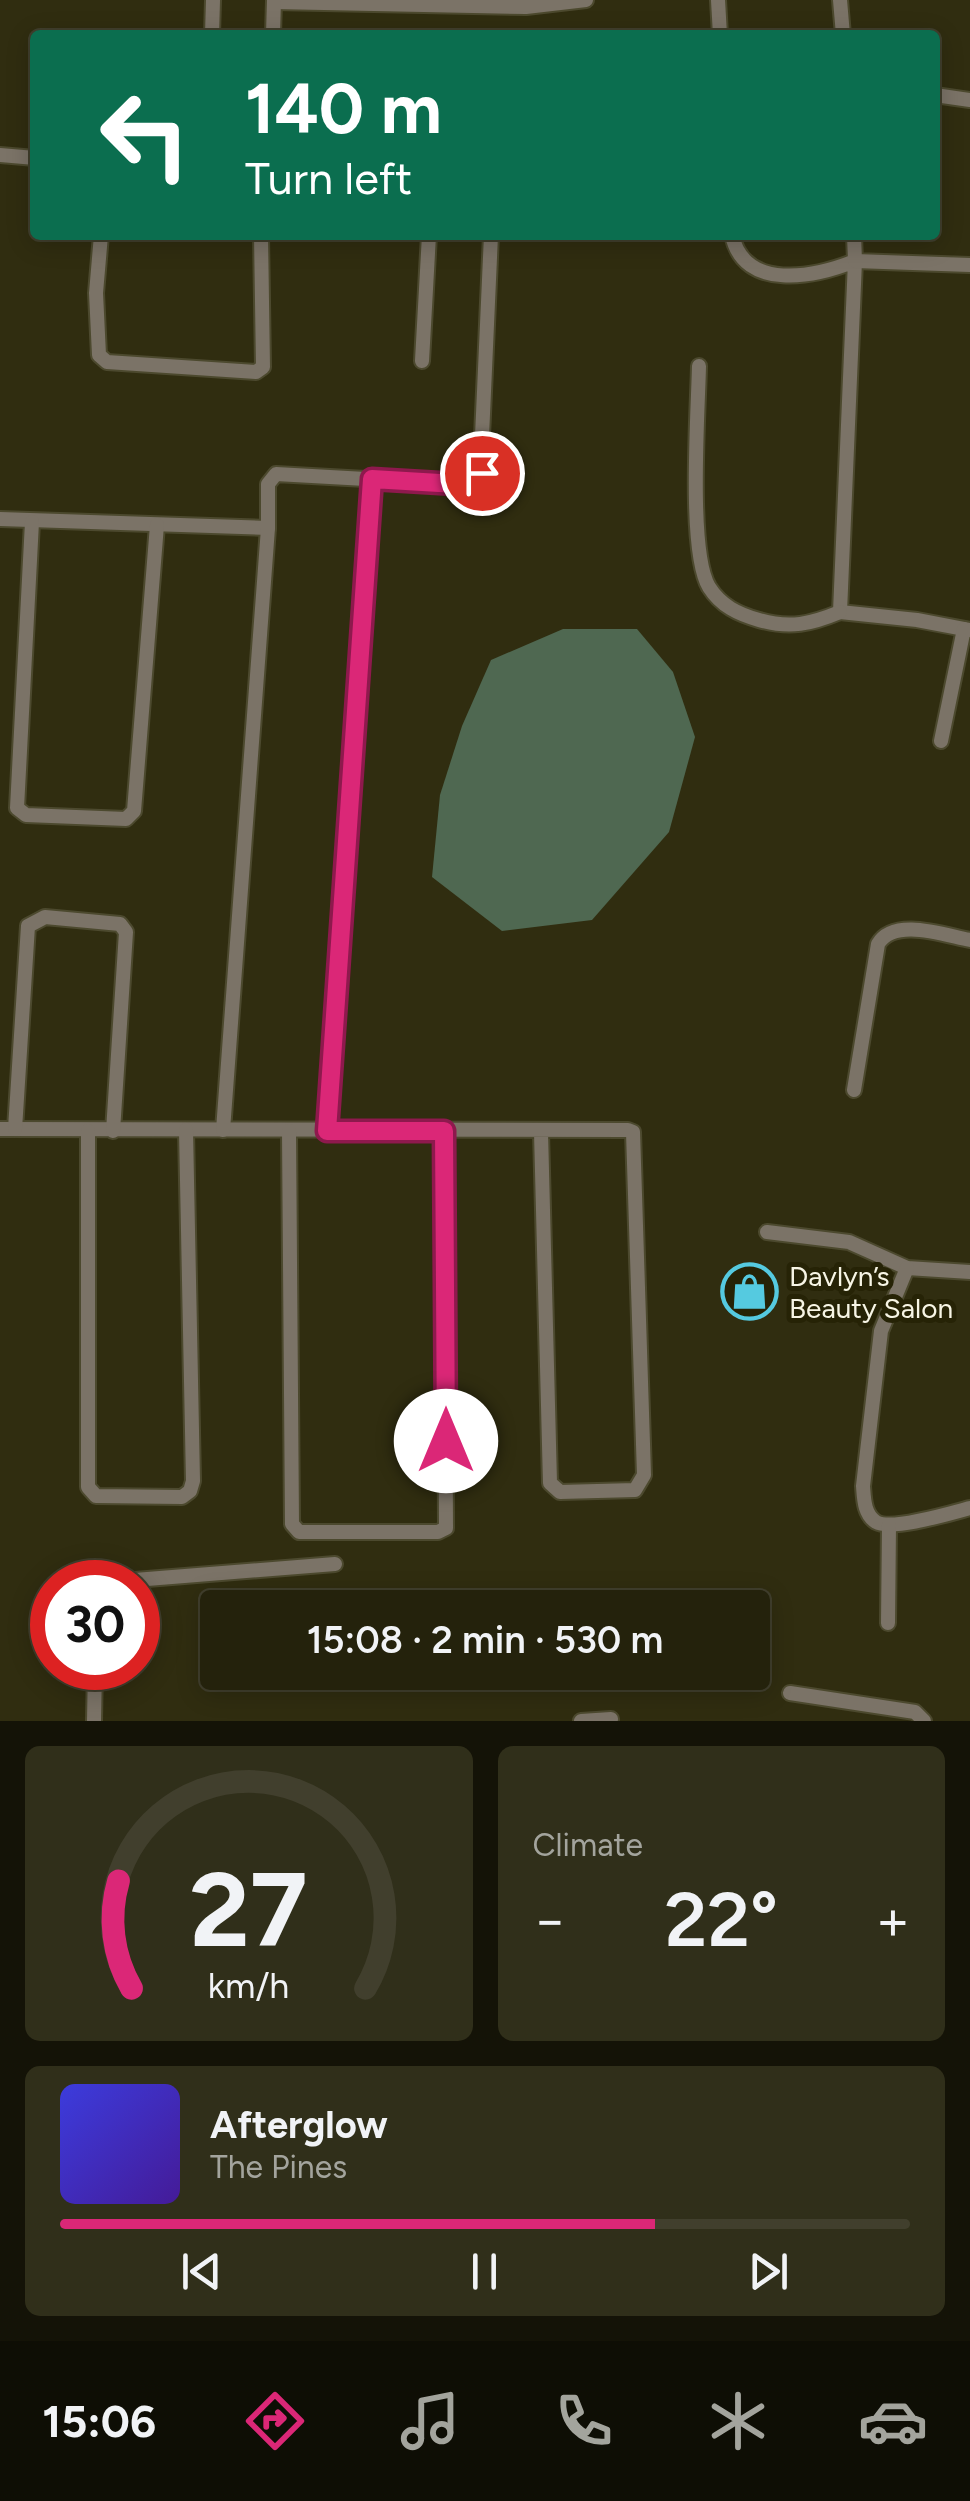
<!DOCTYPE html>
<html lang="en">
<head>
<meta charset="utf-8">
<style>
	body { margin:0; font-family:Figtree,sans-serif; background:#302f1a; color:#f1f3f6; height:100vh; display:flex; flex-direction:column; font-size:38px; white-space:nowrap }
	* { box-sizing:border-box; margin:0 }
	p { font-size:32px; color:#a3a49d }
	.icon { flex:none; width:55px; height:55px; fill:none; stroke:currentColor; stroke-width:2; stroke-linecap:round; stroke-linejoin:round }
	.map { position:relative; height:1721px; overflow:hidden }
	.panel { display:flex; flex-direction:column; gap:25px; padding:25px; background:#141307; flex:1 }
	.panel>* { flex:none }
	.banner { position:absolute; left:30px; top:30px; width:910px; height:210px; border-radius:10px; box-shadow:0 5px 25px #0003,0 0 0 2px #413f2d; background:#0b6e4f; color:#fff; overflow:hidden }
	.speed { position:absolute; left:30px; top:1560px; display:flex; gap:20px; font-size:50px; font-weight:700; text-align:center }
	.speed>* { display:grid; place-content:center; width:130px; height:130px; border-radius:50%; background:#24220c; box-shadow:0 5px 25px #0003,0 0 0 2px #413f2d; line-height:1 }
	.speed .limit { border:15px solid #d22; background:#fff; color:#111 }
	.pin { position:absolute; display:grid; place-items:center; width:85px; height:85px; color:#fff; margin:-42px; border:5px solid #fff; border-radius:50%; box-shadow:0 2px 10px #0007 }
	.me { position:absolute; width:110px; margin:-55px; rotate:0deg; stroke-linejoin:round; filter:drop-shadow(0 0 8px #0008) }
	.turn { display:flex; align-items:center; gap:35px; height:210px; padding:0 50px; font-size:45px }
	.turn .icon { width:130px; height:130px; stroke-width:2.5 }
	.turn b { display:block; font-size:70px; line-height:85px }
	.big { font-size:75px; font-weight:600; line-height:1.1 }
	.panel .card { flex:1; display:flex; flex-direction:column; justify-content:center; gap:15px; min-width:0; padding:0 35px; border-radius:15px; background:#302f1a }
	.panel .dial { align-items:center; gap:0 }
	.dial svg { height:260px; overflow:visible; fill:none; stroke:#413f2d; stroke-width:7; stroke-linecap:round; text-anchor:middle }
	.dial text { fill:#f1f3f6; stroke:none }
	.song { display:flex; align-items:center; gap:30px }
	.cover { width:120px; height:120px; border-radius:15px; background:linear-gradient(135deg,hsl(240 70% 55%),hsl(260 70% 35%)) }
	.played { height:10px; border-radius:5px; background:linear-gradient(90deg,#db2777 70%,#413f2d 70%) }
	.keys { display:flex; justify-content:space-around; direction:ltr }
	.heat { display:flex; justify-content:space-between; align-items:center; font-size:55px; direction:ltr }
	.panel .tiles { flex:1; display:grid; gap:25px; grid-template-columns:1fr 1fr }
	.card:last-child { grid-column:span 2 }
	.trip { position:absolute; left:200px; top:1590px; width:570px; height:100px; border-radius:10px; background:#24220c; box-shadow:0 5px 25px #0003,0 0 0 2px #413f2d; font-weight:600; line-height:100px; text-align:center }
	.menu { display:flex; height:160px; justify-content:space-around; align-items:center; background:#0e0e05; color:#a3a49d }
	.menu .icon { width:70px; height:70px }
	.menu .selected { color:#db2777 }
	.menu b { font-size:45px; color:#f1f3f6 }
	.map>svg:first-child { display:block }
	.water { fill:#4f6851 }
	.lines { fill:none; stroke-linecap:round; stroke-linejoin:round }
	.minor-casing { stroke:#4c492e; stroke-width:18 }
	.minor { stroke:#7b7367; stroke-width:14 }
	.route-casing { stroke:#8e194d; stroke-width:25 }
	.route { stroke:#db2777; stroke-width:18 }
	.labels { text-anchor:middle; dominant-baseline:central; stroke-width:10; stroke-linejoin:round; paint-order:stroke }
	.poi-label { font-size:28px; fill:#f7f5e5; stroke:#262306; text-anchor:start }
</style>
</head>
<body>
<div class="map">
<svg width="970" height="1721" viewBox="0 0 970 1721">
	<rect width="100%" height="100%" fill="#302d10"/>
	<path class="water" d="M 563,629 L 637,629 L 673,672 L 695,737 L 669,832 L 592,920 L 502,931 L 432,877 L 440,795 L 462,726 L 491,660 Z"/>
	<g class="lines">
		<defs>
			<g id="minor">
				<path d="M 718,0 L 720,35"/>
				<path d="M 840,0 L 843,35"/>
				<path d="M 274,2 L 526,7 L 586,0"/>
				<path d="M 212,35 L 213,0"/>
				<path d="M 273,35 L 274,0"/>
				<path d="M 935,95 L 970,100"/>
				<path d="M 0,155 L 35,158"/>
				<path d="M 101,235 L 96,293 L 99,355 L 107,362 L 256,372 L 263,367 L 261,235"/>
				<path d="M 732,235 C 744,292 815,277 855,261 L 840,612 L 917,620 L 970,630"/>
				<path d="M 854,235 L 855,261 L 970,265"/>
				<path d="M 422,361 L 429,235"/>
				<path d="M 699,366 C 698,413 688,552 709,587 C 721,606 738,614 759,620 C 790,629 811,624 840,612"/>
				<path d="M 0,519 L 268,528"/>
				<path d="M 32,522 L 17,808 L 26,815 L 126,819 L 134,811 L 157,525"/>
				<path d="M 941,741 L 964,629"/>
				<path d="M 854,1090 L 878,944 C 894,917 944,935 970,940"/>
				<path d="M 0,1129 L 628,1130 L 633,1132 L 644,1475 L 635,1490 L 560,1492 L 550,1483 L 541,1132"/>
				<path d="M 15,1129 L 28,926 L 45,917 L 120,924 L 126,932 L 113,1131"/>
				<path d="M 223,1130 L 268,528 L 268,484 L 276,474 L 473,485 L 480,481 L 491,235"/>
				<path d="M 88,1131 L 88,1487 L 96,1496 L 182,1497 L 190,1491 L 193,1481 L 186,1130"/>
				<path d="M 289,1131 L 292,1524 L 299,1532 L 438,1532 L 446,1528 L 444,1131"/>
				<path d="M 327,1131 L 372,479"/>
				<path d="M 767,1232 L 849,1242 L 907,1268 L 970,1272"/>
				<path d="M 907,1268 L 881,1331 L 863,1486 C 864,1499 864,1514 876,1522 C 892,1531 951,1513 970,1508"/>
				<path d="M 110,1582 L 335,1564"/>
				<path d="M 888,1623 L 889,1525"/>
				<path d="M 790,1693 L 915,1712 L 924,1721"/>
				<path d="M 94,1721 L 95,1668"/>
				<path d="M 581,1721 L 611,1719"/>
			</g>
		</defs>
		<use href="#minor" class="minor-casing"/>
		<use href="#minor" class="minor"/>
	</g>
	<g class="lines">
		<defs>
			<path id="route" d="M 446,1441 L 444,1131 L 327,1131 L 372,479 L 473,485 L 480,481 L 482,473"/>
		</defs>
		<use href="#route" class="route-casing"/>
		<use href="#route" class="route"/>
	</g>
	<defs>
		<symbol id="shop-ring" viewBox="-11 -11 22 22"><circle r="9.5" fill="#262306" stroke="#55cae0" stroke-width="1.5"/><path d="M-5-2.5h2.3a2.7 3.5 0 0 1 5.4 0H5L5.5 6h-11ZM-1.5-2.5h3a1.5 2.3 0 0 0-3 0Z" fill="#55cae0"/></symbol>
	</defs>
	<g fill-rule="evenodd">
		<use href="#shop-ring" x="718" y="1260" width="63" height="63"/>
	</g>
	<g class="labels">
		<g class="poi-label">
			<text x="789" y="1276">Davlyn’s<tspan x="789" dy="32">Beauty Salon</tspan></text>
		</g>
	</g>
</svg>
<div class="speed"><div class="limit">30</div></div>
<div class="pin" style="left:482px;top:473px;background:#d93025"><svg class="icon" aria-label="arrive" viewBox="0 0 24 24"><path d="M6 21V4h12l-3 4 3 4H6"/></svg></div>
<svg class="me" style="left:446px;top:1441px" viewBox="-20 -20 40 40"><circle r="19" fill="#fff"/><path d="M0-13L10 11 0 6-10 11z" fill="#db2777"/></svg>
<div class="trip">15:08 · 2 min · 530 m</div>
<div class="banner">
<div class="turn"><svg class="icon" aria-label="left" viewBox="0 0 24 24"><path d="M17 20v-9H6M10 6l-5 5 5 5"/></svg><div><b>140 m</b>Turn left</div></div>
</div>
</div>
<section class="panel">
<div class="tiles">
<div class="card dial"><svg viewBox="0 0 100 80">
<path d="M14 69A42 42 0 1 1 86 69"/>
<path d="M14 69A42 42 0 0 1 10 36" stroke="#db2777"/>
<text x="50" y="56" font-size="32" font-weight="700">27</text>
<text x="50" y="72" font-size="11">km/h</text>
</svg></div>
<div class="card"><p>Climate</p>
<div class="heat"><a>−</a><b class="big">22°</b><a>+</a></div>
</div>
<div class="card">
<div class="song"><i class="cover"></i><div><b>Afterglow</b><p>The Pines</p></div></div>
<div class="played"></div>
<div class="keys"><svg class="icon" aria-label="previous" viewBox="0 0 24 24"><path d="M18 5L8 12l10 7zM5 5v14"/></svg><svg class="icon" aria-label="pause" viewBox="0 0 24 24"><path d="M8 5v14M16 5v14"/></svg><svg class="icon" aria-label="next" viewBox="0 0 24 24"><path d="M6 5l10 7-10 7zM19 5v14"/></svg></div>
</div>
</div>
</section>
<nav class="menu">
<b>15:06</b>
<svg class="icon selected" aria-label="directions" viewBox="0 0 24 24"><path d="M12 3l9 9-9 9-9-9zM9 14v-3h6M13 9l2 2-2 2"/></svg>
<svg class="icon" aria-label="music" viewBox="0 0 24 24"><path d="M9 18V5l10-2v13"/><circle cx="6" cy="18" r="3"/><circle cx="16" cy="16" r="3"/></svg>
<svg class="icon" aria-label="phone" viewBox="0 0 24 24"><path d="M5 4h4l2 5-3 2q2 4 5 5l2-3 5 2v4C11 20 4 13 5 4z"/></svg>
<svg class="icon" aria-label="climate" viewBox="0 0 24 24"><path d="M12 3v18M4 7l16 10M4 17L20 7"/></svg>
<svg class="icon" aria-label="car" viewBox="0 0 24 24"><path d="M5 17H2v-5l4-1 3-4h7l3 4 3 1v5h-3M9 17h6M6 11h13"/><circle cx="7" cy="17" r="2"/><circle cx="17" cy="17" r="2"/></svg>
</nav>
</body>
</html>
